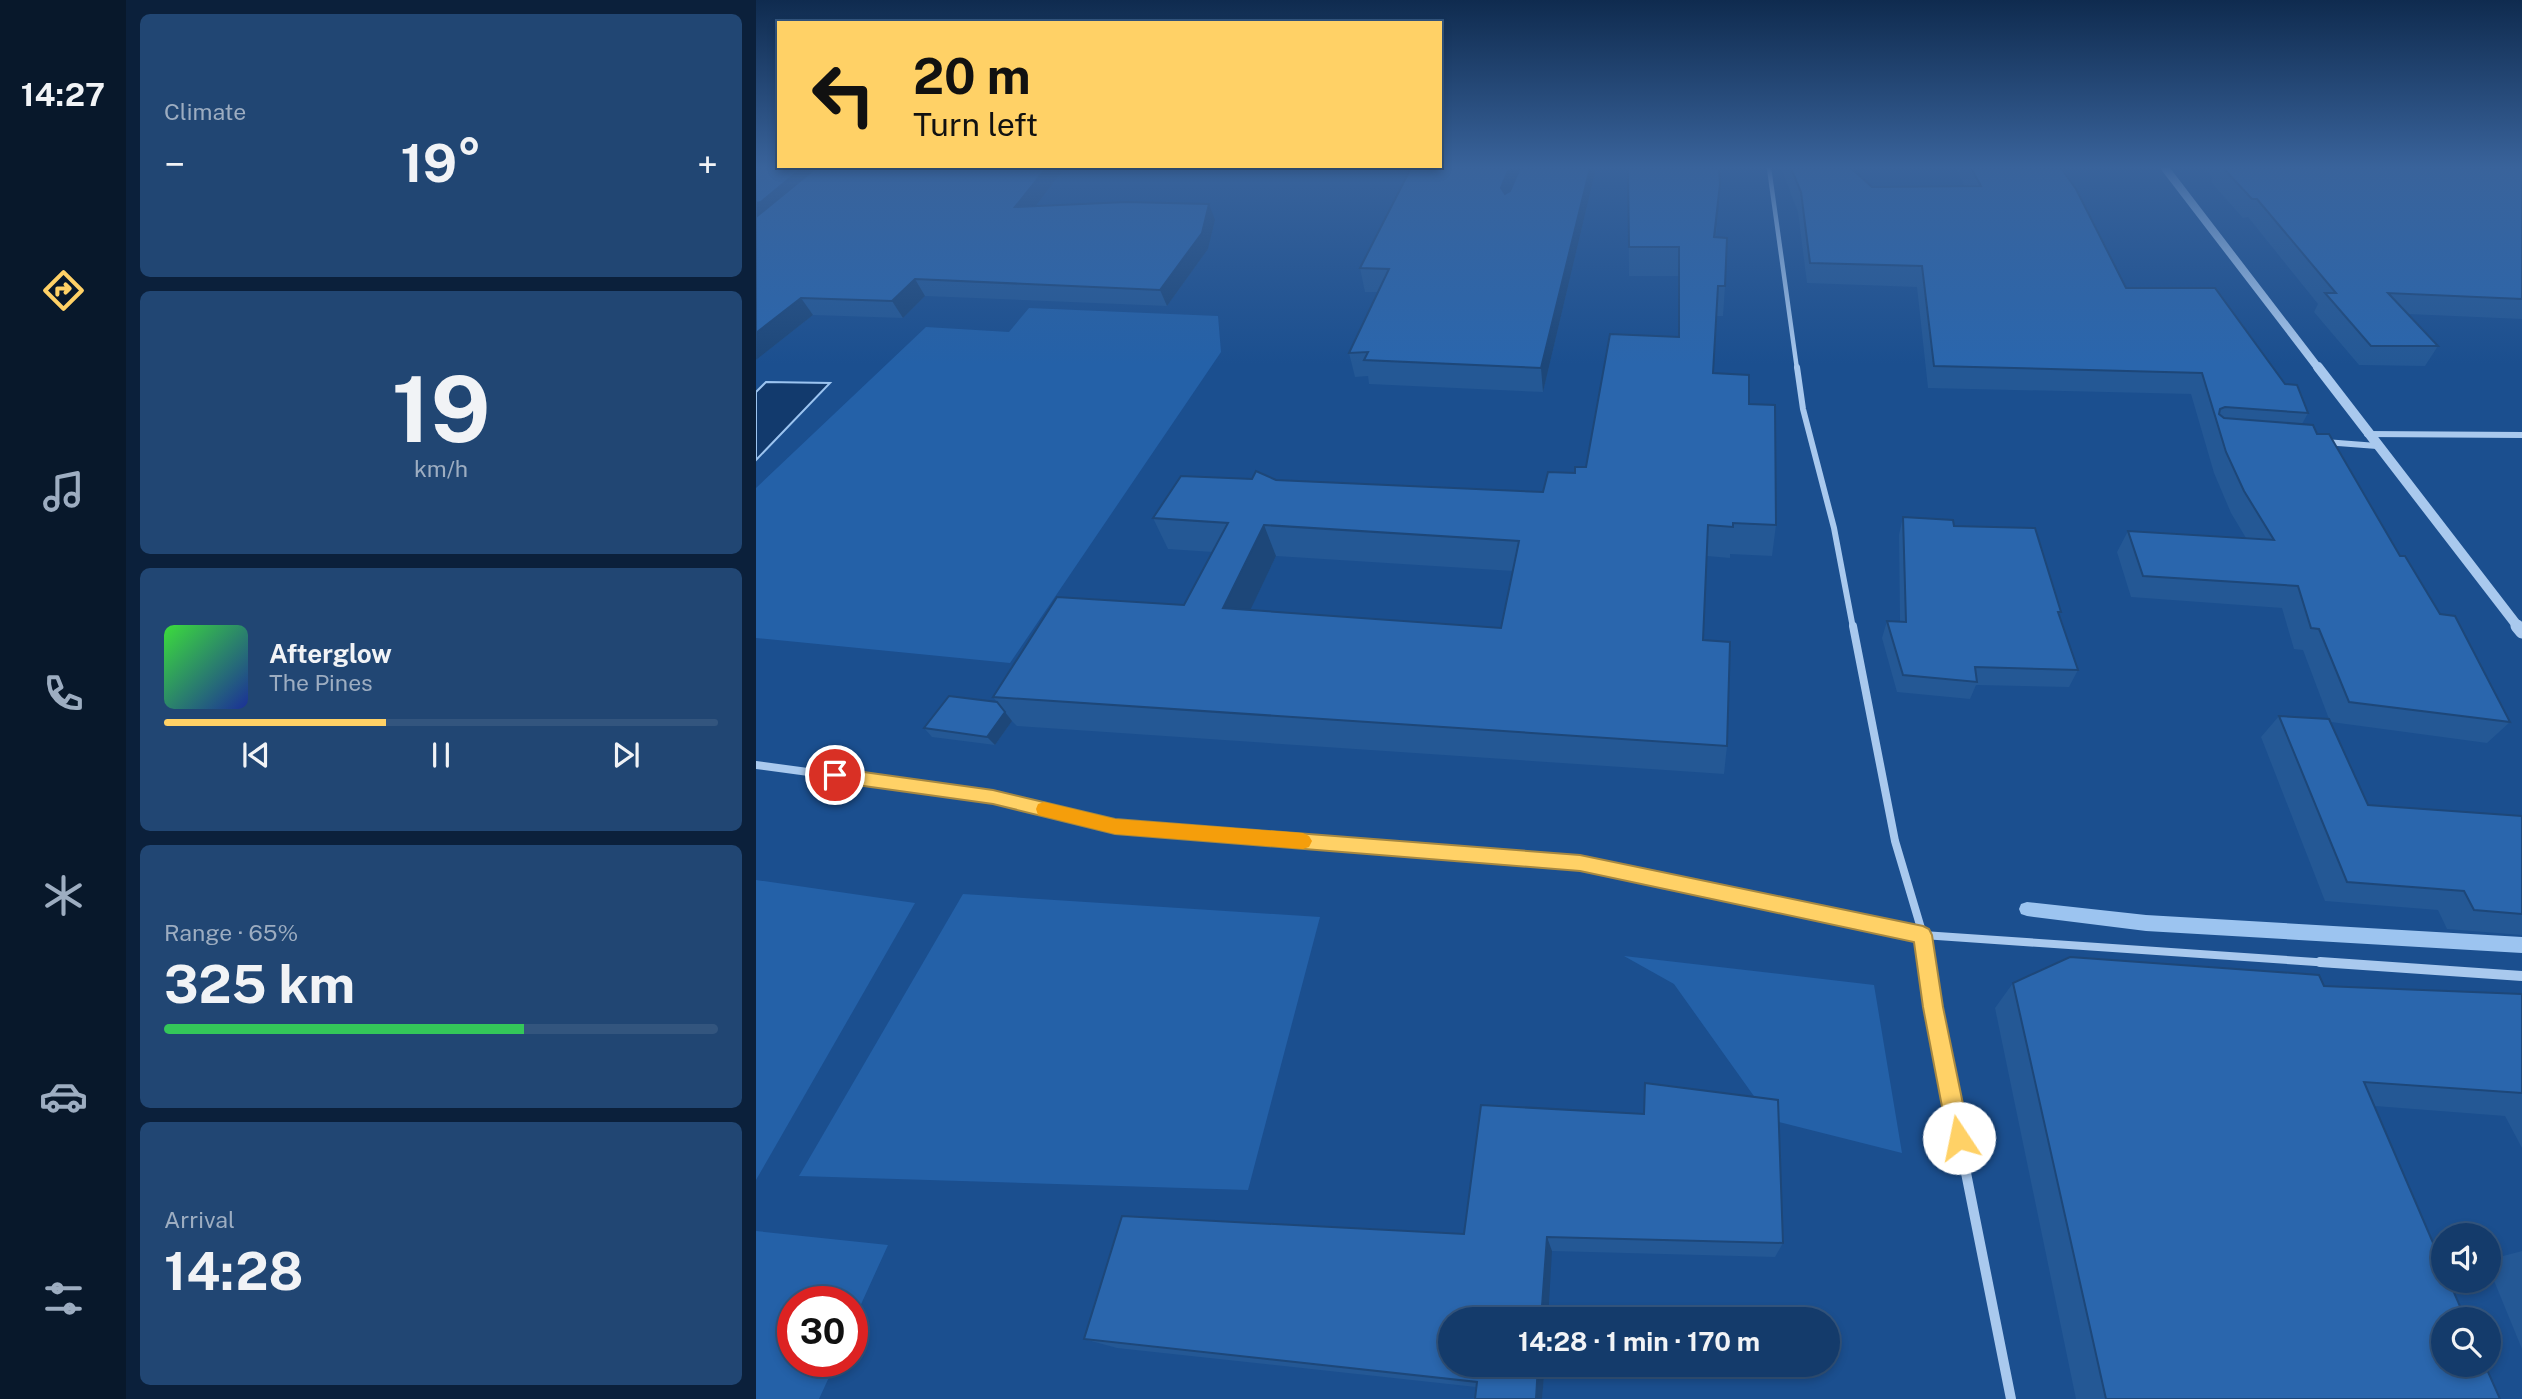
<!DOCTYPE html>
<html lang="en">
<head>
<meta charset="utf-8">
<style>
	body { margin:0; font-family:"Public Sans",sans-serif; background:#214673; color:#f1f3f6; height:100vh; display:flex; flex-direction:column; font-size:26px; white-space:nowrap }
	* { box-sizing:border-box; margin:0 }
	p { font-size:23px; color:#9dadc1 }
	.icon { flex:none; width:38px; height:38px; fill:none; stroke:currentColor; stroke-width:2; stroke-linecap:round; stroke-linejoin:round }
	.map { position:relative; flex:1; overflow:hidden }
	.side { display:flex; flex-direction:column; gap:14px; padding:14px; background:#0b203b; width:630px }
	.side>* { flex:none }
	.banner { position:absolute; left:21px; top:21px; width:665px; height:147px; border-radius:0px; box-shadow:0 4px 10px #0003,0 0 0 2px #33557e; background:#ffd166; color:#111; overflow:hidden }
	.controls { position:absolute; left:1675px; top:1223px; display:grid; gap:14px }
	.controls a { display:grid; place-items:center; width:70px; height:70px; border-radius:50%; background:#143b6b; box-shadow:0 4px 10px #0003,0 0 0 2px #33557e; font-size:35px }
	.speed { position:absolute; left:21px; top:1286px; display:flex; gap:14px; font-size:35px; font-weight:700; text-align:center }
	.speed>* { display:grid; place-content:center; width:91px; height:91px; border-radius:50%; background:#143b6b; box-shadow:0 4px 10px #0003,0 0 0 2px #33557e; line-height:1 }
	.speed .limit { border:10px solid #d22; background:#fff; color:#111 }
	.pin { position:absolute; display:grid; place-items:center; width:60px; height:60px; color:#fff; margin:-30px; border:4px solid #fff; border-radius:50%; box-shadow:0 2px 7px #0007 }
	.me { position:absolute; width:77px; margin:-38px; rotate:349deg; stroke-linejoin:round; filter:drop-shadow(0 0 5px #0008) }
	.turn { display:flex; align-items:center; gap:24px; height:147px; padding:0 21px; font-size:32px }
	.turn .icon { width:91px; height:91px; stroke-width:2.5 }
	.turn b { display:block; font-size:49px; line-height:60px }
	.big { font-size:52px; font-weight:700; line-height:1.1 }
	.side .tile { flex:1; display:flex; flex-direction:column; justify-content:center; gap:10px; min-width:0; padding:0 24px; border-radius:10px; background:#214673 }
	.side .dial { align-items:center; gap:0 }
	.dial b { font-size:91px; line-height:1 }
	.song { display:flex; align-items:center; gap:21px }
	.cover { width:84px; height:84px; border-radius:10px; background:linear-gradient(135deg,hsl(120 70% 55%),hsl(230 70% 35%)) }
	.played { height:7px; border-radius:4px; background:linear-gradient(90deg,#ffd166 40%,#33557e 40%) }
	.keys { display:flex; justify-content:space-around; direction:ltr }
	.heat { display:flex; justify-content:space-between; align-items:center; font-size:38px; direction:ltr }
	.charge { height:10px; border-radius:5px; background:linear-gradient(90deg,#34c759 65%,#33557e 0) }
	.trip { position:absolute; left:682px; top:1307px; width:402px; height:70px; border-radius:35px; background:#143b6b; box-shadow:0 4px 10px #0003,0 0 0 2px #33557e; font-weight:700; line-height:70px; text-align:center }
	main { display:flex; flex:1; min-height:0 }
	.dock { display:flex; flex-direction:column; width:126px; justify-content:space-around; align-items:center; background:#08182b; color:#9dadc1 }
	.dock .icon { width:49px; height:49px }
	.dock .on { color:#ffd166 }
	.dock b { font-size:32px; color:#f1f3f6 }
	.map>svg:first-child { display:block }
	.green { fill:#2461a8 }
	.water { fill:#123a6d; stroke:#9cc4f0; stroke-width:2 }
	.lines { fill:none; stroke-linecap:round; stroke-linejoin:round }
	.stream { fill:#9cc4f0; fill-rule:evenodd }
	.minor-far3 { stroke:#a9c9ee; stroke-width:4.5 }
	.minor-far2 { stroke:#a9c9ee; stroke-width:6 }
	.minor-far1 { stroke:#a9c9ee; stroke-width:8 }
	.minor { stroke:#a9c9ee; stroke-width:10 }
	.tertiary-far2 { stroke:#a9c9ee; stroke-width:8 }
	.tertiary-far1 { stroke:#a9c9ee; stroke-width:10 }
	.tertiary { stroke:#a9c9ee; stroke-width:13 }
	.wall { fill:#245895; fill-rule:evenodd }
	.shaded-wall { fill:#1d4779 }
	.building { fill:#2a66ad; stroke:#1d4779; stroke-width:2; fill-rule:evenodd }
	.route { fill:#ffd166; stroke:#a68842; stroke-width:2 }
	.slow { fill:#f59e0b }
</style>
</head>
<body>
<main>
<nav class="dock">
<b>14:27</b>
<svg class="icon on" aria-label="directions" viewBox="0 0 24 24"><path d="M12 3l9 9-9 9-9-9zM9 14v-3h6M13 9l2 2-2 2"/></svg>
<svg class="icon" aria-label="music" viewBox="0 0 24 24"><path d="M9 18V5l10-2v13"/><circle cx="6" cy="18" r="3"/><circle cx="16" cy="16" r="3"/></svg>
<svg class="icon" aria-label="phone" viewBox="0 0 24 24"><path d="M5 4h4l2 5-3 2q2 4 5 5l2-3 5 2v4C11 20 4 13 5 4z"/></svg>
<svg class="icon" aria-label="climate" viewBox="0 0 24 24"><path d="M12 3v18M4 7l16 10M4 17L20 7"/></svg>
<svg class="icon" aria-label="car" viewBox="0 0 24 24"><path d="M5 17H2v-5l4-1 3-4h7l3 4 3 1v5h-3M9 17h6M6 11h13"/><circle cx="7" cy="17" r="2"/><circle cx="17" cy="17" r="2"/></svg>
<svg class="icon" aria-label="filters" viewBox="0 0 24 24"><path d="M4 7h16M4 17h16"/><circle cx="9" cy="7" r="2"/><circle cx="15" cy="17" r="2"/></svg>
</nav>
<section class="side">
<div class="tile"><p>Climate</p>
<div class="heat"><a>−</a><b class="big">19°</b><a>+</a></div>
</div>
<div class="tile dial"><b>19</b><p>km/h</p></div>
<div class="tile">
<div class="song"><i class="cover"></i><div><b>Afterglow</b><p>The Pines</p></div></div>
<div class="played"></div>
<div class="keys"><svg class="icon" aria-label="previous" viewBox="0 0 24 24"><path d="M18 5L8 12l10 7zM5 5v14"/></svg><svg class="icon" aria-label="pause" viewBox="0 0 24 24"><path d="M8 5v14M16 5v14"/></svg><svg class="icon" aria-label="next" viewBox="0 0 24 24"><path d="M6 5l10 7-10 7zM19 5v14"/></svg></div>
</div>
<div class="tile"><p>Range · 65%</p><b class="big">325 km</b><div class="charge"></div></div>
<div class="tile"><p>Arrival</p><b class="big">14:28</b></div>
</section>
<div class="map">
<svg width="1766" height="1399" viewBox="0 0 1766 1399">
	<rect width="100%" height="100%" fill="#1b4f8f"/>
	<g class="green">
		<path d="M 273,308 L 462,316 L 465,352 L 254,663 L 0,638 L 0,488 L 170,327 L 253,332 Z"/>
		<path d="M 0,880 L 159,903 L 0,1180 Z"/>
		<path d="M 207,894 L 564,917 L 492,1190 L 43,1176 Z"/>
		<path d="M 868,956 L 1118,985 L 1146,1153 L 1015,1120 L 918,984 Z"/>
		<path d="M 0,1231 L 132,1245 L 96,1324 L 96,1302 L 37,1302 L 37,1362 L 80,1362 L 63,1399 L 0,1399 Z"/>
	</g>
	<path class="water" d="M 10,382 L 74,383 L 0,460 L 0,392 Z"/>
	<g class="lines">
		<path class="stream" d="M 1271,902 L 1390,915 L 1766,937 L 1766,953 L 1390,931 L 1271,916 L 1265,914 L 1263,909 L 1265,904 Z"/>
		<path class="minor-far3" d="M 1013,168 L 1041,369"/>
		<g class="minor-far2">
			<path d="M 1041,367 L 1047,409 L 1078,528 L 1097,628"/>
			<path d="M 1611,434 L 1766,435"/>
			<path d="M 1569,442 L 1621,446"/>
		</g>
		<g class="minor-far1">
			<path d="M 1097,626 L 1139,841 L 1167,935 L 1171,964"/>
			<path d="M 0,765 L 237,797 L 359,826 L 824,863 L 1167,935 L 1589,964"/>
		</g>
		<g class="minor">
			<path d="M 1171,962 L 1177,1007 L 1255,1399"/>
			<path d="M 1564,962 L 1766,976"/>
		</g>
		<path class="tertiary-far2" d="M 1409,168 L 1563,369"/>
		<path class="tertiary-far1" d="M 1562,367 L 1763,628"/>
		<path class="tertiary" d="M 1761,626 L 1766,632"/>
	</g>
	<g class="wall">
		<path d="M 0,168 L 307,170 L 280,206 L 459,220 L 452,249 L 411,306 L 169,296 L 147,318 L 57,315 L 0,360 Z"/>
		<path d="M 840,168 L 787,392 L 613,384 L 612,376 L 599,377 L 593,353 L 622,292 L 609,292 L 604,268 Z"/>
		<path d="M 872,168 L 964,184 L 960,237 L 969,286 L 967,316 L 961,316 L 957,373 L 993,404 L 1020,525 L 1016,556 L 974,554 L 974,558 L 951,556 L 947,640 L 971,746 L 968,774 L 261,726 L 256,721 L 239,745 L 176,737 L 168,728 L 241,702 L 237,697 L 428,605 L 457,552 L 412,549 L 397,518 L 520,480 L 787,492 L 830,467 L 922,337 L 922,276 L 873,276 ZM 520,556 L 757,571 L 745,628 L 494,610 Z"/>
		<path d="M 1025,168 L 1095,168 L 1116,187 L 1209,186 L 1199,168 L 1305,168 L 1370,288 L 1529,384 L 1552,413 L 1546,424 L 1561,434 L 1684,614 L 1754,722 L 1731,743 L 1575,722 L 1612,805 L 1766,816 L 1766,935 L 1691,929 L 1682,910 L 1569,901 L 1505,737 L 1523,716 L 1573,719 L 1547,650 L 1538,649 L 1526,608 L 1375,597 L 1361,552 L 1372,531 L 1490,538 L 1475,513 L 1458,473 L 1435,394 L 1172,388 L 1161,287 L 1051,283 L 1042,212 Z"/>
		<path d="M 1450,168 L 1766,168 L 1766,319 L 1652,314 L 1682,346 L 1669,366 L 1603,365 L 1558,312 L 1562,304 L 1492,217 L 1487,218 L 1455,182 L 1457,178 L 1449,169 Z"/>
		<path d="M 1147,517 L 1198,526 L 1305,612 L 1303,615 L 1322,670 L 1313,687 L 1220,685 L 1214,699 L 1141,692 L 1126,638 L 1131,621 L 1144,622 L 1143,535 Z"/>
		<path d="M 1257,983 L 1568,986 L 1766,994 L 1766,1148 L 1749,1116 L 1619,1106 L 1744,1399 L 1320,1399 L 1239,1008 Z"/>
		<path d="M 708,1234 L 1027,1243 L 1019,1257 L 796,1251 L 695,1365 L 789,1365 L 786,1399 L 719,1399 L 720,1387 L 361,1348 L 328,1339 Z"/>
		<path d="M 1766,1251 L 1766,1349 L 1732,1266 L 1732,1260 Z"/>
	</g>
	<g class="shaded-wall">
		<path d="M 32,168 L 60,168 L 0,221 L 0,203 Z"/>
		<path d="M 290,168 L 306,168 L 307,170 L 267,223 L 259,207 Z"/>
		<path d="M 753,168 L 764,168 L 748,210 L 745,188 Z"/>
		<path d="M 834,168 L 840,168 L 787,392 L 785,368 Z"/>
		<path d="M 964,184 L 962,212 L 956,266 L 958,237 Z"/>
		<path d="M 453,204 L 459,220 L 452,249 L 411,306 L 404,290 Z"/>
		<path d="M 159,279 L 169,296 L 147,318 L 136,301 Z"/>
		<path d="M 45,298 L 57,315 L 0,360 L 0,333 Z"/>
		<path d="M 508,525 L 520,556 L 481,638 L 467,608 Z"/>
		<path d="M 249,712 L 256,721 L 239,745 L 231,737 Z"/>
		<path d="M 791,1237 L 796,1251 L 792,1320 L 785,1320 Z"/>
		<path d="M 782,1365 L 789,1365 L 786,1399 L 780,1399 Z"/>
	</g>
	<g class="building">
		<path d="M 0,168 L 46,168 L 5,202 L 0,203 Z"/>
		<path d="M 60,168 L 290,168 L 259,207 L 370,202 L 453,204 L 446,233 L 404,290 L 159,279 L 136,301 L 45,298 L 0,333 L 0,217 Z"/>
		<path d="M 655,168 L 753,168 L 745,188 L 749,194 L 754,191 L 764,168 L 834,168 L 785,368 L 608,360 L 612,352 L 593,353 L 633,269 L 604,268 Z"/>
		<path d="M 872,168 L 963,168 L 964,184 L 958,237 L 971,238 L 969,286 L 962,286 L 957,373 L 993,375 L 993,404 L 1019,405 L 1020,525 L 977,523 L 977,527 L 952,525 L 947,640 L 974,642 L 971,746 L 237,697 L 301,597 L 428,605 L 472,523 L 397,518 L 425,476 L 496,479 L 500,471 L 520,480 L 787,492 L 792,472 L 819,473 L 819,467 L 830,467 L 854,334 L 923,337 L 923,247 L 873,247 ZM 508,525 L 763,541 L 745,628 L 467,608 Z"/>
		<path d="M 1035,168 L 1095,168 L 1116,187 L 1225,186 L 1215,168 L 1305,168 L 1320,189 L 1370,288 L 1459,288 L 1529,384 L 1541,385 L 1552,413 L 1469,407 L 1464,409 L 1463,414 L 1468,418 L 1557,425 L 1561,434 L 1573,434 L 1644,556 L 1649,556 L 1684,614 L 1699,616 L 1754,722 L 1593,702 L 1563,629 L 1555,628 L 1542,586 L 1387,576 L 1372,531 L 1518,540 L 1488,491 L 1470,452 L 1446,373 L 1178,366 L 1166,266 L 1054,263 L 1045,192 Z"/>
		<path d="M 1467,168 L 1766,168 L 1766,299 L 1632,293 L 1682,346 L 1615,346 L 1569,293 L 1580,293 L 1501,199 L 1496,199 Z"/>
		<path d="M 1147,517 L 1197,520 L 1198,526 L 1279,528 L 1305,612 L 1302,612 L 1322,670 L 1219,667 L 1221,682 L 1147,675 L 1131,621 L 1150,622 Z"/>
		<path d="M 193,696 L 241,702 L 249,712 L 231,737 L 168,728 Z"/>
		<path d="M 1523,716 L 1573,719 L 1612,805 L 1766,816 L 1766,914 L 1718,910 L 1708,891 L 1591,882 Z"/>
		<path d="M 1314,957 L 1563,975 L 1568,986 L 1766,994 L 1766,1093 L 1608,1082 L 1687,1266 L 1687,1281 L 1693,1281 L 1710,1320 L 1687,1320 L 1687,1365 L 1729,1365 L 1744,1399 L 1350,1399 L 1257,983 Z"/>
		<path d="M 889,1083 L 1022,1100 L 1027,1243 L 791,1237 L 785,1320 L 695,1320 L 695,1365 L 782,1365 L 780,1399 L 719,1399 L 721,1382 L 328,1339 L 366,1216 L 708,1234 L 725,1105 L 888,1114 Z"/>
	</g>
	<linearGradient id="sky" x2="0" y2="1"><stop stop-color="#0f2b4f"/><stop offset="0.46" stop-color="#39639b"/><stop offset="1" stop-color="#39639b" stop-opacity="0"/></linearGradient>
	<rect width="1766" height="364" fill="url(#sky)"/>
	<path class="route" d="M 79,768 L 237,790 L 359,819 L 824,855 L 1167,926 L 1173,929 L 1176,935 L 1187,1007 L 1214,1138 L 1211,1146 L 1203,1149 L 1196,1146 L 1192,1138 L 1167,1007 L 1158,942 L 824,871 L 359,834 L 237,804 L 79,782 L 73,780 L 70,775 L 73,770 Z"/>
	<path class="slow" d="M 288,802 L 359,819 L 547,833 L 553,836 L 556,841 L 553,847 L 547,849 L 359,834 L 282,815 L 280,809 L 282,804 Z"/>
</svg>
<div class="controls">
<a><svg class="icon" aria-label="sound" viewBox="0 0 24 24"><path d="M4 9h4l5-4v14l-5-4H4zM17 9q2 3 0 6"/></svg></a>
<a><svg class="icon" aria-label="search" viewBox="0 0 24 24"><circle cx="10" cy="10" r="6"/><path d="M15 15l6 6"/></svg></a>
</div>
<div class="speed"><div class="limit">30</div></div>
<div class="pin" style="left:79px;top:775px;background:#d93025"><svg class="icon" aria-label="arrive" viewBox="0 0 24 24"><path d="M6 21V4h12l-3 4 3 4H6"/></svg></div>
<svg class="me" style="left:1203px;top:1138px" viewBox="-20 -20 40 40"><circle r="19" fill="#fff"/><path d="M0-13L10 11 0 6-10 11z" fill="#ffd166"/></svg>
<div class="trip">14:28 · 1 min · 170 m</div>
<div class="banner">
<div class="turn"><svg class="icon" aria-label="left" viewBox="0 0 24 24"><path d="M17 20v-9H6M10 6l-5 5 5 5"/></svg><div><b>20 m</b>Turn left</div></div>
</div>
</div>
</main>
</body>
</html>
